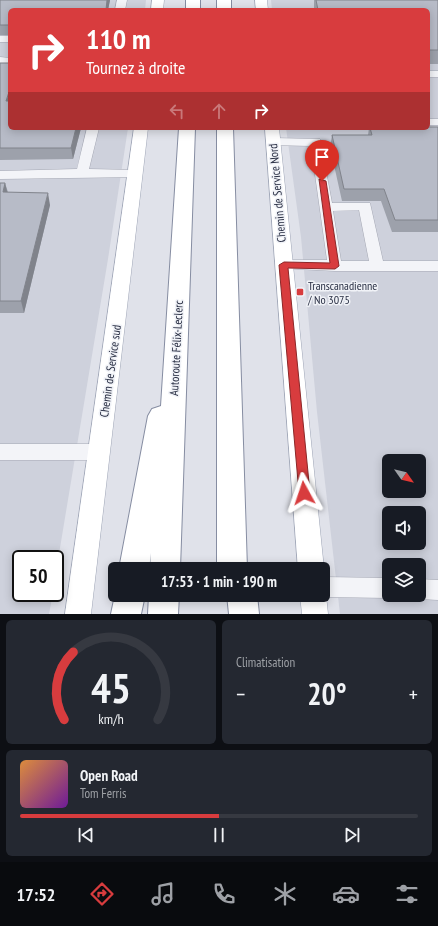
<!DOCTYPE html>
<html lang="fr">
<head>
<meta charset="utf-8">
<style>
	body { margin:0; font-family:"PT Sans Narrow",sans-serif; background:#242831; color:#f1f3f6; height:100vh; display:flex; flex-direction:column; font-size:15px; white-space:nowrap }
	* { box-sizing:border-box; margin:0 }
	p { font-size:13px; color:#9ea1a6 }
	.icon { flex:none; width:22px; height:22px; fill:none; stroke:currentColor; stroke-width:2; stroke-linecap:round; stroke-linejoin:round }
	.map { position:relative; height:614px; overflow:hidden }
	.side { display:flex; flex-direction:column; gap:6px; padding:6px; background:#0d0f14; flex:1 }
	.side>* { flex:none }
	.guide { position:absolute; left:8px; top:8px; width:422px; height:122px; border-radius:6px; box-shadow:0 2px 10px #0003; background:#d83c3e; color:#fff; overflow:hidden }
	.needle { width:26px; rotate:124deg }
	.controls { position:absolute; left:382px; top:454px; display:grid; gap:8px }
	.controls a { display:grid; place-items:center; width:44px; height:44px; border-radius:6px; background:#171b24; box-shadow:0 2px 10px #0003; font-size:20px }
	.speed { position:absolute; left:12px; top:550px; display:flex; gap:8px; font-size:20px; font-weight:700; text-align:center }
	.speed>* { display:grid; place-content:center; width:52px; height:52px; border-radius:50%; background:#171b24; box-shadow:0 2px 10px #0003; line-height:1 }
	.speed .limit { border:2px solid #111; border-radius:6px; background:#fff; color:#111 }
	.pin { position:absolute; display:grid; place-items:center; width:34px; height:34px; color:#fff; margin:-41px -17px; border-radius:50% 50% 50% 0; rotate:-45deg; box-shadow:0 0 4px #0007 }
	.pin .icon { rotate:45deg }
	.me { position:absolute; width:44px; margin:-22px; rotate:355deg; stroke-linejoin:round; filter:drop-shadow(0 0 3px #0008) }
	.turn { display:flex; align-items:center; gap:14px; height:84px; padding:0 12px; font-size:18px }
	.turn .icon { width:52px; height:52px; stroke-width:2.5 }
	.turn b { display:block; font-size:28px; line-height:34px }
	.lanes { display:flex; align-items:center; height:38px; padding:0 12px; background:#0003; justify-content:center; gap:20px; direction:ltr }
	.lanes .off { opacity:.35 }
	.big { font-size:30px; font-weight:600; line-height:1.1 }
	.side .tile { flex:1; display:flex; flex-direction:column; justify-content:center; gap:6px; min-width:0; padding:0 14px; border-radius:6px; background:#242831 }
	.side .dial { align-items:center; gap:0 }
	.dial svg { height:104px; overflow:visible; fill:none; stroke:#363941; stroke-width:7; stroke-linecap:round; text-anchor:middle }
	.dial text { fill:#f1f3f6; stroke:none }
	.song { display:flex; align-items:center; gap:12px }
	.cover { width:48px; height:48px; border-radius:6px; background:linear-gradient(135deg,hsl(30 70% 55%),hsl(280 70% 35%)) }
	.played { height:4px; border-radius:2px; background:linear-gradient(90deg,#d83c3e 50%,#363941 50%) }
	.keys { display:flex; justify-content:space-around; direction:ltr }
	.heat { display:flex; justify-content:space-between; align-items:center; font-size:22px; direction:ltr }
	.side .tiles { flex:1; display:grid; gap:6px; grid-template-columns:1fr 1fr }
	.tile:last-child { grid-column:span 2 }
	.trip { position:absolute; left:108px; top:562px; width:222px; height:40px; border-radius:6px; background:#171b24; box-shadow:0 2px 10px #0003; font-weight:600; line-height:40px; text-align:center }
	.tab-bar { display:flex; height:64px; justify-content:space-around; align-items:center; background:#090b0e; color:#9ea1a6 }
	.tab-bar .icon { width:28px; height:28px }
	.tab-bar .on { color:#d83c3e }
	.tab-bar b { font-size:18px; color:#f1f3f6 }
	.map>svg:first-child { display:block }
	.built { fill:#ced1dc; fill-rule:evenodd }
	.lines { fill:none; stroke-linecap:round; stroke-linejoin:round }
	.minor-casing { stroke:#a5a8b4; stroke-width:1 }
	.major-casing { stroke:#9ea5b6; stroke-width:1 }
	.highway-casing { stroke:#868da2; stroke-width:2 }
	.minor { fill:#f3f4f8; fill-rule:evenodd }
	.major { fill:#fff; fill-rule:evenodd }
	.highway { fill:#fff; fill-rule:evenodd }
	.wall { fill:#9da1ab }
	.shaded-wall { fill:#80838b }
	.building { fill:#b7bbc7; stroke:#80838b }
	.route { fill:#d83c3e; stroke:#8c2728 }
	.poi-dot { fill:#d83c3e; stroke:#f0f2f7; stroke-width:1.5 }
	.labels { text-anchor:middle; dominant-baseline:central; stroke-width:3; stroke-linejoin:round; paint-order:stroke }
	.street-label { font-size:12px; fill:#272d42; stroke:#f0f2f7 }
	.poi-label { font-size:12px; fill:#272d42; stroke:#f0f2f7; text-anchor:start }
</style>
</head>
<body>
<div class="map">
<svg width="438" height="614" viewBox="0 0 438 614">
	<rect width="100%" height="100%" fill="#e0e2ea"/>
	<g class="built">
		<path d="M 0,0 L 146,0 L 145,10 L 10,10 L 10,128 L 128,128 L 108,259 L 55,578 L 55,559 L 21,559 L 21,593 L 53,593 L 49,614 L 0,614 Z"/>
		<path d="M 271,0 L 438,0 L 438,614 L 340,614 L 317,412 L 301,237 L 286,128 L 428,128 L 428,10 L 272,10 ZM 389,461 L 419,461 L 419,491 L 389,491 ZM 389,513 L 419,513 L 419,543 L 389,543 ZM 389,565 L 419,565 L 419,595 L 389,595 Z"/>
	</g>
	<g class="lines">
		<defs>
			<g id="minor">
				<path d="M 117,0 L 127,0 L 125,10 L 115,10 Z"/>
				<rect x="0" y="36" width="10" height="6"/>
				<path d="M 0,57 L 10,58 L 10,64 L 0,63 Z"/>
				<rect x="428" y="71" width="10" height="6"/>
				<rect x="428" y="119" width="10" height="6"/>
				<path d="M 87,128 L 99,128 L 89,169 L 135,170 L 141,174 L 139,177 L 0,179 L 0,171 L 77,169 Z"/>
				<path d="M 273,138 L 320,139 L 332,203 L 370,203 L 383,261 L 438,261 L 438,271 L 335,271 L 279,268 L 277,265 L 279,262 L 284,260 L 327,260 L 311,146 L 269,145 L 267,142 L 269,139 ZM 359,210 L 369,261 L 341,261 L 333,211 Z"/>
				<path d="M 0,444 L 99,444 L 105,447 L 108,452 L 105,457 L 99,460 L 0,460 Z"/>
				<path d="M 323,577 L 389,578 L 389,595 L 396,595 L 389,598 L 323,597 L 318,595 L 323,595 Z"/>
				<path d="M 419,579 L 438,580 L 438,600 L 419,599 L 412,596 L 419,595 Z"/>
			</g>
			<g id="major">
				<path d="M 152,0 L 164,0 L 163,10 L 151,10 Z"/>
				<path d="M 255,0 L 267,0 L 268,10 L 256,10 Z"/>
				<path d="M 134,128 L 148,128 L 91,614 L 65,614 Z"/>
				<path d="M 265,128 L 279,128 L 324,569 L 323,571 L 323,569 L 298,569 Z"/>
				<path d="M 323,588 L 326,595 L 328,614 L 302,614 L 300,595 L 323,595 Z"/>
			</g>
			<g id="highway">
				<rect x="186" y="0" width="14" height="10"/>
				<rect x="217" y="0" width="14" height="10"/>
				<path d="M 179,128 L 195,128 L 180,569 L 150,569 L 151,553 L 149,569 L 119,569 L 148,416 L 152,409 L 161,406 Z"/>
				<path d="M 217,128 L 233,128 L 247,569 L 217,569 Z"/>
				<path d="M 115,595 L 145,595 L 141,614 L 111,614 Z"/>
				<path d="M 149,595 L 179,595 L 178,614 L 148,614 Z"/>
				<path d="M 227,595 L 257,595 L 259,614 L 229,614 Z"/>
			</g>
		</defs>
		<use href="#minor" class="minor-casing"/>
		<use href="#major" class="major-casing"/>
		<use href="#highway" class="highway-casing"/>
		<use href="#minor" class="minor"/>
		<use href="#major" class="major"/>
		<use href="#highway" class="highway"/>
	</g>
	<g class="wall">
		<path d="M 0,0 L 110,0 L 108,10 L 10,10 L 10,35 L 0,35 Z"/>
		<path d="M 314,0 L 438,0 L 438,64 L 428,64 L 428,10 L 314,10 Z"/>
		<path d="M 0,63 L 10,128 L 81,128 L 73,159 L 0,160 Z"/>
		<path d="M 438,127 L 438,232 L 392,232 L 381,201 L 342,201 L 330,147 L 332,135 L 368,135 L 369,128 L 428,128 Z"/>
		<path d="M 0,183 L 5,183 L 8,192 L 50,205 L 24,313 L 0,313 Z"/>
	</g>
	<g class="shaded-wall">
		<path d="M 107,0 L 110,0 L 108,10 L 106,10 Z"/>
		<path d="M 10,89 L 10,108 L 6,101 Z"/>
		<path d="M 76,128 L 81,128 L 73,159 L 71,148 Z"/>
		<path d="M 5,183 L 8,195 L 3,192 Z"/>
		<path d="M 48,193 L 50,205 L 24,313 L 21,301 Z"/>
	</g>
	<g class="building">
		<path d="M 0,0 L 107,0 L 106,10 L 10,10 L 10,25 L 0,25 Z"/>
		<path d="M 316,0 L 438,0 L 438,50 L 428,50 L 428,10 L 318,10 Z"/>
		<path d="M 0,63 L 10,63 L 10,89 L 6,101 L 10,101 L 10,128 L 76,128 L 71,148 L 0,148 Z"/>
		<path d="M 428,127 L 438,127 L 438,220 L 395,220 L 384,189 L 344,189 L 332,135 L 372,135 L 370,128 L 428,128 Z"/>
		<path d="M 0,183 L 5,183 L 3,192 L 48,193 L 21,301 L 0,301 Z"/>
	</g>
	<path class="route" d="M 319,179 L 326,181 L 339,266 L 335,269 L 288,268 L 310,493 L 308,497 L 304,498 L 300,497 L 299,493 L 279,265 L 284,262 L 330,263 Z"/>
	<rect class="poi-dot" x="296" y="288" width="8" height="8" rx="2"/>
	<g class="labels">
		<g class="street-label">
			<text transform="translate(277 193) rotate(-95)">Chemin de Service Nord</text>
			<text transform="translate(176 348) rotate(-87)">Autoroute Félix-Leclerc</text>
			<text transform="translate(110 371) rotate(-82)">Chemin de Service sud</text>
		</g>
		<g class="poi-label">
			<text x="308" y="285">Transcanadienne<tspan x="308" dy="14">/ No 3075</tspan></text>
		</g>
	</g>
</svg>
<div class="controls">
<a><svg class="needle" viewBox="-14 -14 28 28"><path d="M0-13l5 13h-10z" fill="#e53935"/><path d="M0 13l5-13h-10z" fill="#9ea1a6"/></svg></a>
<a><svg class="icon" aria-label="sound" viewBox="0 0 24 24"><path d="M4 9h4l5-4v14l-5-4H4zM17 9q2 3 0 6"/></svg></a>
<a><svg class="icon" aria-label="layers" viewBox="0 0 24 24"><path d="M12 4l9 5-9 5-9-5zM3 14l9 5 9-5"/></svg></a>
</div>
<div class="speed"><div class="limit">50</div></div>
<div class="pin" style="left:322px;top:181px;background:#d93025"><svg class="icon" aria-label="arrive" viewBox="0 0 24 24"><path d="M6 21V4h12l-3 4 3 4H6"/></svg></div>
<svg class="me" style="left:304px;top:493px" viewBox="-20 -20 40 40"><path d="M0-17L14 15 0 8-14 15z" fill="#d83c3e" stroke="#fff" stroke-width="4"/></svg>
<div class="trip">17:53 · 1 min · 190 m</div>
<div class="guide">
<div class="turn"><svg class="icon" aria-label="right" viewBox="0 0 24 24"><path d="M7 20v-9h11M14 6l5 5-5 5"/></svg><div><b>110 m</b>Tournez à droite</div></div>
<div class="lanes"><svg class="icon off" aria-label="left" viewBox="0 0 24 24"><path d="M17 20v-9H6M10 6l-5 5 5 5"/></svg><svg class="icon off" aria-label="ahead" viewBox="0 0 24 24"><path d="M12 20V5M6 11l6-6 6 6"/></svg><svg class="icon" aria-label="right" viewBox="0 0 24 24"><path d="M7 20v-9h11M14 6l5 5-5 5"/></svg></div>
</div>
</div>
<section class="side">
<div class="tiles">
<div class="tile dial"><svg viewBox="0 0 100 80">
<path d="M14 69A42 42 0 1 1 86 69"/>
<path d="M14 69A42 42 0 0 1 21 17" stroke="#d83c3e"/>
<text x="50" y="56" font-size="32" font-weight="700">45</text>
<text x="50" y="72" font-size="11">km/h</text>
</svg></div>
<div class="tile"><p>Climatisation</p>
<div class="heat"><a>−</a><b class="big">20°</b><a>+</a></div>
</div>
<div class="tile">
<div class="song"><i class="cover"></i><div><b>Open Road</b><p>Tom Ferris</p></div></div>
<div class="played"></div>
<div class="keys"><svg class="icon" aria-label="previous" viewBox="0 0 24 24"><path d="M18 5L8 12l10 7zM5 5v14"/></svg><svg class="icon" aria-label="pause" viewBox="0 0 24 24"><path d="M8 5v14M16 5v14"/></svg><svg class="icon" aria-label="next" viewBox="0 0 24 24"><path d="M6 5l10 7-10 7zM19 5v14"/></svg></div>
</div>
</div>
</section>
<nav class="tab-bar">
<b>17:52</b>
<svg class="icon on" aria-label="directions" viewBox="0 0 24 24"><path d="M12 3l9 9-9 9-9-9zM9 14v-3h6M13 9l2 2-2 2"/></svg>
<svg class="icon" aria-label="music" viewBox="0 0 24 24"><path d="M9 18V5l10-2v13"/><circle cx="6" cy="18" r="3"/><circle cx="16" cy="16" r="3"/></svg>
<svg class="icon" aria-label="phone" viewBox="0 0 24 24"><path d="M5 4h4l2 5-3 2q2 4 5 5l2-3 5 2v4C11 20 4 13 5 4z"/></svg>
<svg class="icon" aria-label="climate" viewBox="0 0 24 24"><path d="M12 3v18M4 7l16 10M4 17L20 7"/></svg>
<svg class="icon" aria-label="car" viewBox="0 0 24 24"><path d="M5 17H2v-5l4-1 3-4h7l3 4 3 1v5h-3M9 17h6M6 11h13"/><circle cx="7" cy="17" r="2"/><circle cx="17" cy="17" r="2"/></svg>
<svg class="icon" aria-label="filters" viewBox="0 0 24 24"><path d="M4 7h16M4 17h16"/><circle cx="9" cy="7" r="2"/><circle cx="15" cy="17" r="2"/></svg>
</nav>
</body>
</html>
